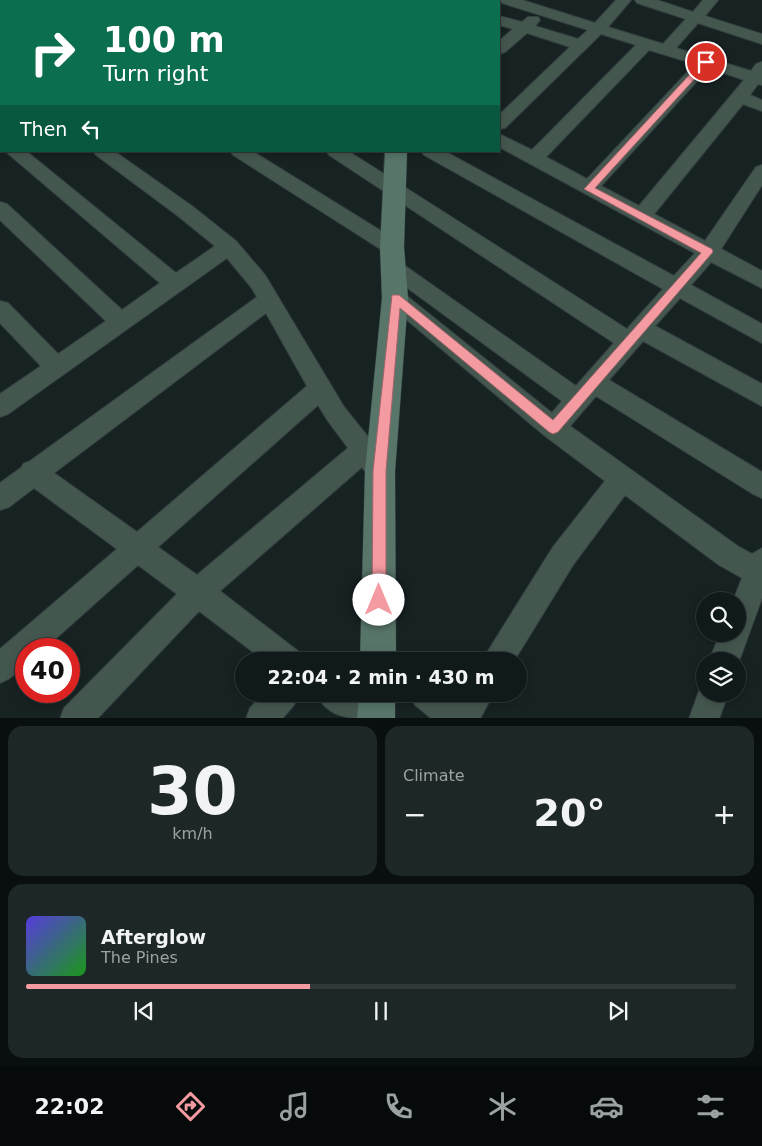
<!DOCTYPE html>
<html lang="en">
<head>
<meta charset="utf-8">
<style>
	body { margin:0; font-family:"DejaVu Sans",sans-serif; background:#1e2727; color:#f1f3f6; height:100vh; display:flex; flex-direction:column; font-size:19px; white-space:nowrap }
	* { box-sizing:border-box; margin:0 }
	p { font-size:16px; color:#9ca1a2 }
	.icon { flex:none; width:28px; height:28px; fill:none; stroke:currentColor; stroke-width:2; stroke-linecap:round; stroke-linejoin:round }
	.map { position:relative; height:718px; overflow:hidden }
	.sheet { display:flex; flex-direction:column; gap:8px; padding:8px; background:#090e0e; flex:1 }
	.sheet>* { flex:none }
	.banner { position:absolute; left:0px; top:0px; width:500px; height:152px; box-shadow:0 2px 8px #0003,0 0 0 1px #303839; background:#0b6e4f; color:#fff; overflow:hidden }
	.controls { position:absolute; left:696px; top:592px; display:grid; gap:10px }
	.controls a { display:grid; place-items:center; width:50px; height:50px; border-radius:50%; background:#111a1a; box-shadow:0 2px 8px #0003,0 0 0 1px #303839; font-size:25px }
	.speed { position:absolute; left:15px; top:638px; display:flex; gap:10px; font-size:25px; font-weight:700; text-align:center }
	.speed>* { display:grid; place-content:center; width:65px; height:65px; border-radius:50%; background:#111a1a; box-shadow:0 2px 8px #0003,0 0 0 1px #303839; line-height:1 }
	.speed .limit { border:8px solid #d22; background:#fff; color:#111 }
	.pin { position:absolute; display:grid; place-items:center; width:42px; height:42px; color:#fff; margin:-21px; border:2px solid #fff; border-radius:50%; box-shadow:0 1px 5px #0007 }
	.me { position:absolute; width:55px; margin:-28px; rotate:0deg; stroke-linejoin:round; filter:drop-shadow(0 0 4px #0008) }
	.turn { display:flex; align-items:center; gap:18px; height:105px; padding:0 20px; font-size:22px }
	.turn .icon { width:65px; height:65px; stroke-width:2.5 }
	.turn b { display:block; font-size:35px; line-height:42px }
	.then { display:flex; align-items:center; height:48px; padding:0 20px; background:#0003; gap:10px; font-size:19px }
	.big { font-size:38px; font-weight:700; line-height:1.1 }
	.sheet .widget { flex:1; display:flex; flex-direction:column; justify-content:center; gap:8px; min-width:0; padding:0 18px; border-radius:15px; background:#1e2727 }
	.sheet .dial { align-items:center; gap:0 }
	.dial b { font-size:65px; line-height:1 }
	.song { display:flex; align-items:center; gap:15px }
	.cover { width:60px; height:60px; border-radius:8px; background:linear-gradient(135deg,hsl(250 70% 55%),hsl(120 70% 35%)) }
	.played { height:5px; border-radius:2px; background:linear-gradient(90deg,#f49aa1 40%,#303839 40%) }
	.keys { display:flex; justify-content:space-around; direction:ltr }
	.heat { display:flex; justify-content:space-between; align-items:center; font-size:28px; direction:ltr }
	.sheet .tiles { flex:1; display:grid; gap:8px; grid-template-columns:1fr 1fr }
	.widget:last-child { grid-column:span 2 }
	.trip { position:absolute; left:235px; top:652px; width:292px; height:50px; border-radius:25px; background:#111a1a; box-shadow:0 2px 8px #0003,0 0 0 1px #303839; font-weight:700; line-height:50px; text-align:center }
	.tabs { display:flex; height:80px; justify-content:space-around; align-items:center; background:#070a0a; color:#9ca1a2 }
	.tabs .icon { width:35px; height:35px }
	.tabs .active { color:#f49aa1 }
	.tabs b { font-size:22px; color:#f1f3f6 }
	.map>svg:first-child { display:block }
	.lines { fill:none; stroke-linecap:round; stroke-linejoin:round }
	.street-casing { stroke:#354041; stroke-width:2 }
	.secondary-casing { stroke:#354041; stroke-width:1 }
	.street { fill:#44574f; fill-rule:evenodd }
	.secondary { fill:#587569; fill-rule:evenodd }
	.route { fill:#f49aa1; stroke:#9f6469 }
</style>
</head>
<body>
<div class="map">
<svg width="762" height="719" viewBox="0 0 762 719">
	<rect width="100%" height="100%" fill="#172223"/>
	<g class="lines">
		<defs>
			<g id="street">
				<path d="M 319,0 L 338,0 L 338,1 L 320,1 Z"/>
				<path d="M 427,0 L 445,0 L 445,1 L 428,1 Z"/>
				<path d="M 500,0 L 522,0 L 595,23 L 616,0 L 631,0 L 608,27 L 663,44 L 686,19 L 637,3 L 635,0 L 657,0 L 693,12 L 703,0 L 718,0 L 705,16 L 762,34 L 762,44 L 698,23 L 676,48 L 751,71 L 756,64 L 762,62 L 762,85 L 758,84 L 750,95 L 762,100 L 762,111 L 743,104 L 654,214 L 705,241 L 756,167 L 762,165 L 762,185 L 721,249 L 762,271 L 762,288 L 711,262 L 691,285 L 762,324 L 762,343 L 680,298 L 655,326 L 762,384 L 762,406 L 643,341 L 609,380 L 762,472 L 762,498 L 753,494 L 596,396 L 570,426 L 739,547 L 752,554 L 762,548 L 762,598 L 738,664 L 738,661 L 709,661 L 720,634 L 738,634 L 738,601 L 733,601 L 742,578 L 719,565 L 625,495 L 573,565 L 514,661 L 483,661 L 488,651 L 553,547 L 605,481 L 545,436 L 388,304 L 384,298 L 388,292 L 395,290 L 402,292 L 552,413 L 562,401 L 387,273 L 384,268 L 387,263 L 394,260 L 401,263 L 576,386 L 614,343 L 329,155 L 326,151 L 348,151 L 627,329 L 663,289 L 424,155 L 421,151 L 444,151 L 674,276 L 695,253 L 499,147 L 499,134 L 532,150 L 636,45 L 601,34 L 505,128 L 499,129 L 499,115 L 570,47 L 527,33 L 505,52 L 499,54 L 499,41 L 513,29 L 499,25 L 499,16 L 522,22 L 528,17 L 538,17 L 540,20 L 535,26 L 578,39 L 588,30 L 502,3 ZM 649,50 L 695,64 L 587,179 L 546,157 ZM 709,68 L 744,80 L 639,206 L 601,186 Z"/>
				<path d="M 0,26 L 1,27 L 1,37 L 0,36 Z"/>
				<rect x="0" y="70" width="1" height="11"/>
				<path d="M 5,151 L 26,151 L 176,273 L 215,246 L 178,216 L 96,155 L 93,151 L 114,151 L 192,206 L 236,241 L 265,275 L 344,407 L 389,463 L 392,471 L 389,479 L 380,483 L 371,479 L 362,467 L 220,591 L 298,651 L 303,661 L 265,661 L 199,611 L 97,719 L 60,719 L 64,708 L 177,594 L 138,565 L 44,649 L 26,649 L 26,664 L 10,678 L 0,683 L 0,649 L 117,549 L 34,488 L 9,507 L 0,510 L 0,483 L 22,467 L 23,464 L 30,461 L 257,297 L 251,287 L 227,258 L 8,414 L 0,417 L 0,394 L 41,366 L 0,323 L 0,301 L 8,303 L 58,354 L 106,321 L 0,220 L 0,202 L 7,204 L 122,310 L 160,283 ZM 266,313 L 307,386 L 137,532 L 54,473 ZM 318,405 L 328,421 L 348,448 L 197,575 L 158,547 Z"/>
				<path d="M 230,151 L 252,151 L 399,242 L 402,247 L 399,252 L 392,254 L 385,252 L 233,155 Z"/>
				<path d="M 705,682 L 705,694 L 728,694 L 719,719 L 689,719 L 702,683 Z"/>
				<path d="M 263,694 L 298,694 L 294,705 L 282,719 L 246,719 L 250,708 Z"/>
				<path d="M 316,694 C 342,692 367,690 379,719 C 351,719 329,719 316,694 Z"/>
				<path d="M 411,694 L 449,694 L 457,700 L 461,694 L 493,694 L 480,719 L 432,719 L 415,705 Z"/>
			</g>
			<g id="secondary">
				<rect x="398" y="0" width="18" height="1"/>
				<path d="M 385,151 L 407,151 L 404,247 L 408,298 L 395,471 L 396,661 L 360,661 L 365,471 L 382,298 L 380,247 Z"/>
				<path d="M 359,694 L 395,694 L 395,719 L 357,719 Z"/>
			</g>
		</defs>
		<use href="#street" class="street-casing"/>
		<use href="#secondary" class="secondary-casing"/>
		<use href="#street" class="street"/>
		<use href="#secondary" class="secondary"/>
	</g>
	<path class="route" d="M 703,60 L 710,62 L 595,188 L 712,249 L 713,252 L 558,432 L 553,434 L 549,432 L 400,308 L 386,471 L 386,600 L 384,605 L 379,607 L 374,605 L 372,600 L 373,471 L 392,295 L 399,295 L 553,420 L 701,253 L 584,189 Z"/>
</svg>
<div class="controls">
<a><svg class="icon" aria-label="search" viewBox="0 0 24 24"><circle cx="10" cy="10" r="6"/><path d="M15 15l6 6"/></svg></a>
<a><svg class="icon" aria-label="layers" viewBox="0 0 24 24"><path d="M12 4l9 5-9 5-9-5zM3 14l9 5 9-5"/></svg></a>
</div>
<div class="speed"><div class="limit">40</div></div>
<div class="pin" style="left:706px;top:62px;background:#d93025"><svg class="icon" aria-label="arrive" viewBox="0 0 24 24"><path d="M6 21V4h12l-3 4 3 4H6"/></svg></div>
<svg class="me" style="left:379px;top:600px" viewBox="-20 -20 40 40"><circle r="19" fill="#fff"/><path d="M0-13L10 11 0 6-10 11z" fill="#f49aa1"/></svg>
<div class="trip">22:04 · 2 min · 430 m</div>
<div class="banner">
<div class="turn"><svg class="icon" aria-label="right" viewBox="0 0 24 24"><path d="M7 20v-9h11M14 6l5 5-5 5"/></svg><div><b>100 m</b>Turn right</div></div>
<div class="then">Then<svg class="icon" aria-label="left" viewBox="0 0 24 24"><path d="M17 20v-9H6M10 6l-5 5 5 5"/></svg></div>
</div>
</div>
<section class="sheet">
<div class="tiles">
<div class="widget dial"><b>30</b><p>km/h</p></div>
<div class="widget"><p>Climate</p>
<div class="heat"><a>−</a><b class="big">20°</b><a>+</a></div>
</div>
<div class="widget">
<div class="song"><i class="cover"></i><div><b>Afterglow</b><p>The Pines</p></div></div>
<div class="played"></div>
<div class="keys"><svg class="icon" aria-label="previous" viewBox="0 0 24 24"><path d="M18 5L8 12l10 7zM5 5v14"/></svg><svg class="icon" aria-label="pause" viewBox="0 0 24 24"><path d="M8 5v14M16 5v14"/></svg><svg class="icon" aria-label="next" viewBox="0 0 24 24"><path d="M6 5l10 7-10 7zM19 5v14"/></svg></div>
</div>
</div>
</section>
<nav class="tabs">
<b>22:02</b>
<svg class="icon active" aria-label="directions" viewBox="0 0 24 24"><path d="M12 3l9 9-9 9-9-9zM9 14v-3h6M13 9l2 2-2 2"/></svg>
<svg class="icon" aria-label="music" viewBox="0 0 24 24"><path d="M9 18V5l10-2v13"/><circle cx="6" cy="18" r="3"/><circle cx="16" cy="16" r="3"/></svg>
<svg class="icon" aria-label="phone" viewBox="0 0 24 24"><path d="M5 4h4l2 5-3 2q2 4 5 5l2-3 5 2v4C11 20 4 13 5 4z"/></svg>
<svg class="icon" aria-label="climate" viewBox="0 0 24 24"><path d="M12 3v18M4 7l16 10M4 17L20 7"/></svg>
<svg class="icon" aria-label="car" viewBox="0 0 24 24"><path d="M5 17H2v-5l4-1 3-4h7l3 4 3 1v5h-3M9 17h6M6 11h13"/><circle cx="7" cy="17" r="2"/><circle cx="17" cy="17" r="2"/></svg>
<svg class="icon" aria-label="filters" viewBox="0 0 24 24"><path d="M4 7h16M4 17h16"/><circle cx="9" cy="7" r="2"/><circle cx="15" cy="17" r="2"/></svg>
</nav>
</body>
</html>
